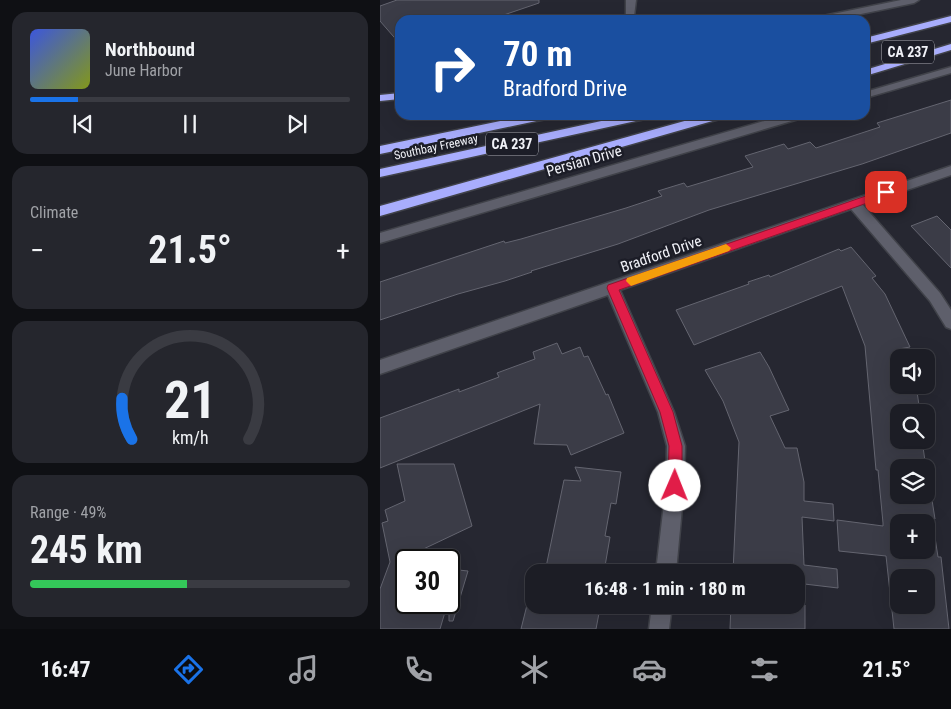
<!DOCTYPE html>
<html lang="en">
<head>
<meta charset="utf-8">
<style>
	body { margin:0; font-family:"Roboto Condensed",sans-serif; background:#25262d; color:#f1f3f6; height:100vh; display:flex; flex-direction:column; font-size:19px; white-space:nowrap }
	* { box-sizing:border-box; margin:0 }
	p { font-size:16px; color:#a0a2a7 }
	.icon { flex:none; width:28px; height:28px; fill:none; stroke:currentColor; stroke-width:2; stroke-linecap:round; stroke-linejoin:round }
	.map { position:relative; flex:1; overflow:hidden }
	.panel { display:flex; flex-direction:column; gap:12px; padding:12px; background:#0f1014; width:380px }
	.panel>* { flex:none }
	.guide { position:absolute; left:15px; top:15px; width:475px; height:105px; border-radius:15px; box-shadow:0 5px 20px #0002,0 0 0 1px #3a3b42; background:#1a4fa0; color:#fff; overflow:hidden }
	.tools { position:absolute; left:510px; top:349px; display:grid; gap:10px }
	.tools a { display:grid; place-items:center; width:45px; height:45px; border-radius:10px; background:#1c1d25; box-shadow:0 5px 20px #0002,0 0 0 1px #3a3b42; font-size:25px }
	.speed { position:absolute; left:15px; top:549px; display:flex; gap:10px; font-size:25px; font-weight:700; text-align:center }
	.speed>* { display:grid; place-content:center; width:65px; height:65px; border-radius:50%; background:#1c1d25; box-shadow:0 5px 20px #0002,0 0 0 1px #3a3b42; line-height:1 }
	.speed .limit { border:2px solid #111; border-radius:8px; background:#fff; color:#111 }
	.pin { position:absolute; display:grid; place-items:center; width:42px; height:42px; color:#fff; margin:-21px; border-radius:10px; box-shadow:0 2px 8px #0006 }
	.me { position:absolute; width:55px; margin:-28px; rotate:1deg; stroke-linejoin:round; filter:drop-shadow(0 0 4px #0008) }
	.turn { display:flex; align-items:center; gap:18px; height:105px; padding:0 25px; font-size:22px }
	.turn .icon { width:65px; height:65px; stroke-width:2.5 }
	.turn b { display:block; font-size:35px; line-height:42px }
	.big { font-size:38px; font-weight:700; line-height:1.1 }
	.panel .card { flex:1; display:flex; flex-direction:column; justify-content:center; gap:8px; min-width:0; padding:0 18px; border-radius:15px; background:#25262d }
	.panel .dial { align-items:center; gap:0 }
	.dial svg { height:130px; overflow:visible; fill:none; stroke:#3a3b42; stroke-width:7; stroke-linecap:round; text-anchor:middle }
	.dial text { fill:#f1f3f6; stroke:none }
	.song { display:flex; align-items:center; gap:15px }
	.cover { width:60px; height:60px; border-radius:8px; background:linear-gradient(135deg,hsl(230 70% 55%),hsl(70 70% 35%)) }
	.played { height:5px; border-radius:2px; background:linear-gradient(90deg,#1a73e8 15%,#3a3b42 15%) }
	.keys { display:flex; justify-content:space-around; direction:ltr }
	.heat { display:flex; justify-content:space-between; align-items:center; font-size:28px; direction:ltr }
	.charge { height:8px; border-radius:4px; background:linear-gradient(90deg,#34c759 49%,#3a3b42 0) }
	.trip { position:absolute; left:145px; top:564px; width:280px; height:50px; border-radius:15px; background:#1c1d25; box-shadow:0 5px 20px #0002,0 0 0 1px #3a3b42; font-weight:700; line-height:50px; text-align:center }
	.tab-bar { display:flex; height:80px; justify-content:space-around; align-items:center; background:#0b0c0f; color:#a0a2a7 }
	.tab-bar .icon { width:35px; height:35px }
	.tab-bar .selected { color:#1a73e8 }
	.tab-bar b { font-size:22px; color:#f1f3f6 }
	main { display:flex; flex:1; min-height:0 }
	.map>svg:first-child { display:block }
	.building { fill:#3b3c47; stroke:#646570; fill-rule:evenodd }
	.lines { fill:none; stroke-linecap:round; stroke-linejoin:round }
	.street-casing { stroke:#404249; stroke-width:3 }
	.secondary-casing { stroke:#404249; stroke-width:3 }
	.highway-casing { stroke:#404249; stroke-width:3 }
	.street { fill:#5e5f6b; fill-rule:evenodd }
	.secondary { fill:#5e5f6b; fill-rule:evenodd }
	.highway { fill:#a8adfd; fill-rule:evenodd }
	.route { fill:#e11d48; stroke:#92132f }
	.slow { fill:#f59e0b }
	.labels { text-anchor:middle; dominant-baseline:central; stroke-width:5; stroke-linejoin:round; paint-order:stroke }
	.far-street-label { font-size:12px; fill:#f0f1f7; stroke:#1c1d27 }
	.shield { fill:#1c1d27; stroke:#b0b1b9; stroke-width:1 }
	.shield-label { font-size:14px; font-weight:bold; fill:#f0f1f7 }
	.street-label { font-size:15px; fill:#f0f1f7; stroke:#1c1d27 }
</style>
</head>
<body>
<main>
<section class="panel">
<div class="card">
<div class="song"><i class="cover"></i><div><b>Northbound</b><p>June Harbor</p></div></div>
<div class="played"></div>
<div class="keys"><svg class="icon" aria-label="previous" viewBox="0 0 24 24"><path d="M18 5L8 12l10 7zM5 5v14"/></svg><svg class="icon" aria-label="pause" viewBox="0 0 24 24"><path d="M8 5v14M16 5v14"/></svg><svg class="icon" aria-label="next" viewBox="0 0 24 24"><path d="M6 5l10 7-10 7zM19 5v14"/></svg></div>
</div>
<div class="card"><p>Climate</p>
<div class="heat"><a>−</a><b class="big">21.5°</b><a>+</a></div>
</div>
<div class="card dial"><svg viewBox="0 0 100 80">
<path d="M14 69A42 42 0 1 1 86 69"/>
<path d="M14 69A42 42 0 0 1 8 44" stroke="#1a73e8"/>
<text x="50" y="56" font-size="32" font-weight="700">21</text>
<text x="50" y="72" font-size="11">km/h</text>
</svg></div>
<div class="card"><p>Range · 49%</p><b class="big">245 km</b><div class="charge"></div></div>
</section>
<div class="map">
<svg width="571" height="629" viewBox="0 0 571 629">
	<rect width="100%" height="100%" fill="#262731"/>
	<g class="building">
		<path d="M 17,0 L 159,0 L 159,3 L 109,20 L 20,20 L 20,44 L 0,21 L 0,6 Z"/>
		<path d="M 571,100 L 571,133 L 482,164 L 329,210 L 238,244 L 151,271 L 152,272 L 125,281 L 78,294 L 0,320 L 0,282 L 124,241 L 125,243 L 141,239 L 246,208 L 282,196 L 278,191 L 304,183 L 307,187 L 373,167 L 365,156 L 404,144 L 408,149 L 430,142 L 436,148 L 500,127 L 497,123 Z"/>
		<path d="M 557,216 L 571,230 L 571,268 L 531,226 Z"/>
		<path d="M 471,247 L 496,276 L 492,278 L 505,294 L 530,347 L 519,349 L 519,385 L 536,385 L 540,412 L 519,412 L 519,440 L 542,440 L 546,468 L 519,468 L 519,495 L 546,495 L 547,468 L 555,519 L 552,518 L 558,557 L 561,557 L 569,629 L 514,629 L 506,556 L 459,551 L 457,520 L 503,526 L 503,523 L 498,470 L 496,470 L 485,346 L 462,286 L 314,345 L 296,310 L 369,284 L 368,282 L 389,275 L 390,277 L 459,249 L 461,251 ZM 519,522 L 546,522 L 546,550 L 519,550 ZM 519,578 L 546,578 L 546,605 L 519,605 Z"/>
		<path d="M 177,343 L 182,354 L 200,347 L 204,357 L 208,356 L 226,395 L 228,394 L 244,433 L 191,455 L 187,445 L 154,444 L 160,404 L 0,468 L 0,418 L 79,389 L 79,392 L 119,377 L 117,373 L 155,359 L 153,352 Z"/>
		<path d="M 380,352 L 389,367 L 409,410 L 390,416 L 405,448 L 417,448 L 424,482 L 424,501 L 453,504 L 454,521 L 422,517 L 424,565 L 457,569 L 458,588 L 416,583 L 416,572 L 353,572 L 359,442 L 343,401 L 325,370 Z"/>
		<path d="M 17,464 L 74,464 L 92,526 L 16,562 L 26,563 L 26,602 L 68,602 L 60,629 L 0,629 L 0,589 L 10,562 L 2,523 L 8,521 L 5,510 L 25,501 Z"/>
		<path d="M 195,467 L 241,472 L 236,504 L 231,503 L 225,536 L 230,537 L 224,572 L 165,572 L 184,480 L 201,481 Z"/>
		<path d="M 69,569 L 88,571 L 73,621 L 69,621 Z"/>
		<path d="M 147,605 L 199,605 L 220,608 L 216,629 L 141,629 Z"/>
		<path d="M 351,605 L 425,605 L 425,629 L 350,629 Z"/>
	</g>
	<g class="lines">
		<defs>
			<g id="street">
				<path d="M 571,166 L 571,175 L 483,205 L 560,293 L 571,310 L 571,329 L 566,327 L 550,301 L 471,209 L 240,290 L 294,412 L 305,446 L 304,486 L 296,572 L 276,572 L 286,486 L 287,446 L 278,412 L 228,295 L 0,374 L 0,360 Z"/>
				<path d="M 272,605 L 292,605 L 289,629 L 269,629 Z"/>
			</g>
			<g id="secondary">
				<path d="M 246,0 L 256,0 L 254,16 L 251,17 L 246,14 Z"/>
				<path d="M 521,0 L 539,0 L 534,3 L 452,20 L 433,20 L 438,17 Z"/>
				<path d="M 571,67 L 571,73 L 485,98 L 485,92 Z"/>
				<path d="M 405,115 L 424,115 L 422,118 L 0,243 L 0,233 Z"/>
			</g>
			<g id="highway">
				<path d="M 571,16 L 571,22 L 485,44 L 485,38 Z"/>
				<path d="M 571,44 L 571,50 L 485,76 L 485,70 Z"/>
				<path d="M 20,93 L 20,99 L 0,101 L 0,95 Z"/>
				<path d="M 149,115 L 172,115 L 166,119 L 0,154 L 0,146 Z"/>
				<path d="M 249,115 L 271,115 L 265,119 L 0,177 L 0,169 Z"/>
				<path d="M 326,115 L 345,115 L 343,118 L 0,216 L 0,206 Z"/>
			</g>
		</defs>
		<use href="#street" class="street-casing"/>
		<use href="#secondary" class="secondary-casing"/>
		<use href="#highway" class="highway-casing"/>
		<use href="#street" class="street"/>
		<use href="#secondary" class="secondary"/>
		<use href="#highway" class="highway"/>
	</g>
	<path class="route" d="M 506,189 L 510,190 L 510,195 L 239,290 L 293,412 L 302,446 L 302,486 L 300,491 L 295,493 L 290,491 L 288,486 L 289,446 L 280,412 L 227,288 L 228,285 Z"/>
	<path class="slow" d="M 346,244 L 351,248 L 349,251 L 251,286 L 246,281 L 247,278 Z"/>
	<g class="labels">
		<g class="far-street-label">
			<text transform="translate(56 147) rotate(-12)">Southbay Freeway</text>
		</g>
		<g class="shield">
			<rect x="502" y="40.5" width="52" height="23" rx="4"/>
			<rect x="106" y="132.5" width="52" height="23" rx="4"/>
		</g>
		<g class="shield-label">
			<text x="528" y="52">CA 237</text>
			<text x="132" y="144">CA 237</text>
		</g>
		<g class="street-label">
			<text transform="translate(204 161) rotate(-16)">Persian Drive</text>
			<text transform="translate(281 254) rotate(-19)">Bradford Drive</text>
		</g>
	</g>
</svg>
<div class="tools">
<a><svg class="icon" aria-label="sound" viewBox="0 0 24 24"><path d="M4 9h4l5-4v14l-5-4H4zM17 9q2 3 0 6"/></svg></a>
<a><svg class="icon" aria-label="search" viewBox="0 0 24 24"><circle cx="10" cy="10" r="6"/><path d="M15 15l6 6"/></svg></a>
<a><svg class="icon" aria-label="layers" viewBox="0 0 24 24"><path d="M12 4l9 5-9 5-9-5zM3 14l9 5 9-5"/></svg></a>
<a>+</a>
<a>−</a>
</div>
<div class="speed"><div class="limit">30</div></div>
<div class="pin" style="left:506px;top:192px;background:#d93025"><svg class="icon" aria-label="arrive" viewBox="0 0 24 24"><path d="M6 21V4h12l-3 4 3 4H6"/></svg></div>
<svg class="me" style="left:295px;top:486px" viewBox="-20 -20 40 40"><circle r="19" fill="#fff"/><path d="M0-13L10 11 0 6-10 11z" fill="#e11d48"/></svg>
<div class="trip">16:48 · 1 min · 180 m</div>
<div class="guide">
<div class="turn"><svg class="icon" aria-label="right" viewBox="0 0 24 24"><path d="M7 20v-9h11M14 6l5 5-5 5"/></svg><div><b>70 m</b>Bradford Drive</div></div>
</div>
</div>
</main>
<nav class="tab-bar">
<b>16:47</b>
<svg class="icon selected" aria-label="directions" viewBox="0 0 24 24"><path d="M12 3l9 9-9 9-9-9zM9 14v-3h6M13 9l2 2-2 2"/></svg>
<svg class="icon" aria-label="music" viewBox="0 0 24 24"><path d="M9 18V5l10-2v13"/><circle cx="6" cy="18" r="3"/><circle cx="16" cy="16" r="3"/></svg>
<svg class="icon" aria-label="phone" viewBox="0 0 24 24"><path d="M5 4h4l2 5-3 2q2 4 5 5l2-3 5 2v4C11 20 4 13 5 4z"/></svg>
<svg class="icon" aria-label="climate" viewBox="0 0 24 24"><path d="M12 3v18M4 7l16 10M4 17L20 7"/></svg>
<svg class="icon" aria-label="car" viewBox="0 0 24 24"><path d="M5 17H2v-5l4-1 3-4h7l3 4 3 1v5h-3M9 17h6M6 11h13"/><circle cx="7" cy="17" r="2"/><circle cx="17" cy="17" r="2"/></svg>
<svg class="icon" aria-label="filters" viewBox="0 0 24 24"><path d="M4 7h16M4 17h16"/><circle cx="9" cy="7" r="2"/><circle cx="15" cy="17" r="2"/></svg>
<b>21.5°</b>
</nav>
</body>
</html>
